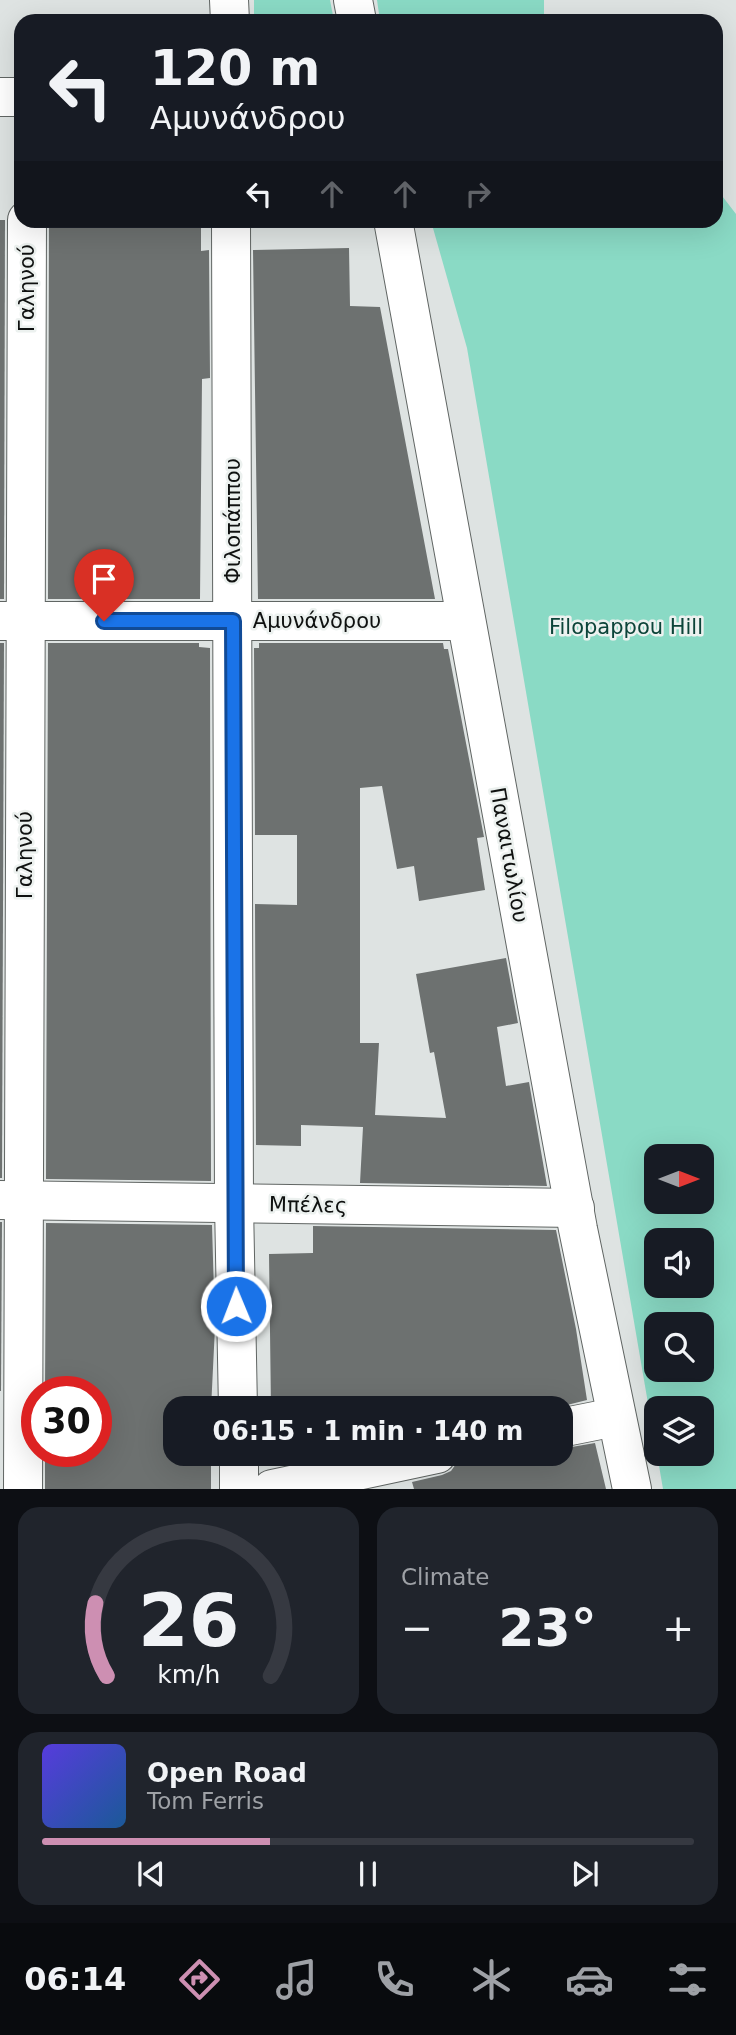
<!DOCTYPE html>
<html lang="en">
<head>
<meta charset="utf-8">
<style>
	body { margin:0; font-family:"DejaVu Sans",sans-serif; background:#20242c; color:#f1f3f6; height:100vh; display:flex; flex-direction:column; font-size:26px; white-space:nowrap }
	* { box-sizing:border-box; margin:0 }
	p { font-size:23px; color:#9ea1a6 }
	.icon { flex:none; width:38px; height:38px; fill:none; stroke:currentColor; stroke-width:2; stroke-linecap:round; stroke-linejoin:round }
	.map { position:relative; height:1489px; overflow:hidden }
	.drawer { display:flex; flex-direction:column; gap:18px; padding:18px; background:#0d0f14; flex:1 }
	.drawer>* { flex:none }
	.banner { position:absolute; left:14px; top:14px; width:709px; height:214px; border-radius:21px; box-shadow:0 7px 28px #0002; background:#171b24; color:#f1f3f6; overflow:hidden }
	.needle { width:46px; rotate:90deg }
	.tools { position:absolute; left:644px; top:1144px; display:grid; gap:14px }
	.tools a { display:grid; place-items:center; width:70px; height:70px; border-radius:14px; background:#171b24; box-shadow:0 7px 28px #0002; font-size:35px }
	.speed { position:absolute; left:21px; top:1376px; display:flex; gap:14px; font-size:35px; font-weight:700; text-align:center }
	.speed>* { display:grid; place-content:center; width:91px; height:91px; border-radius:50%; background:#171b24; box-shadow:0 7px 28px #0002; line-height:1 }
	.speed .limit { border:10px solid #d22; background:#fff; color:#111 }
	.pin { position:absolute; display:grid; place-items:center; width:60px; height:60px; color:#fff; margin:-72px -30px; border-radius:50% 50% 50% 0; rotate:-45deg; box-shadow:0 0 7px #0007 }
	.pin .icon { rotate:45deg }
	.me { position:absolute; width:77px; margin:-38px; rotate:359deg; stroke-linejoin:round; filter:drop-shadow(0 0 5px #0008) }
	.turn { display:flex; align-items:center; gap:24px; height:147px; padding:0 21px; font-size:32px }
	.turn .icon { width:91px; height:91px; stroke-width:2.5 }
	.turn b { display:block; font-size:49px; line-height:60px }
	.lanes { display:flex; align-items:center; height:66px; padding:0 21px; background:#0003; justify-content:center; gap:35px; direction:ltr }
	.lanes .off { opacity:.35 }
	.big { font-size:52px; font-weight:700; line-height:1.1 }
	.drawer .card { flex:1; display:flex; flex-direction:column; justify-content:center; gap:10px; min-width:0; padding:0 24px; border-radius:21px; background:#20242c }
	.drawer .dial { align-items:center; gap:0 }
	.dial svg { height:182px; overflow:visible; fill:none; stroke:#363941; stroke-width:7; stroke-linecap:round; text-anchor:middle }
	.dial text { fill:#f1f3f6; stroke:none }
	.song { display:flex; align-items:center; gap:21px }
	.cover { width:84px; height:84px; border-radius:10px; background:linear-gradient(135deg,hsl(250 70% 55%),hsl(210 70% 35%)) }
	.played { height:7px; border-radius:4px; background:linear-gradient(90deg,#cd8fb2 35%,#363941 35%) }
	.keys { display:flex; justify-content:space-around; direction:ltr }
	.heat { display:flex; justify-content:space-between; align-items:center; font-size:38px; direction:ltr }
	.drawer .tiles { flex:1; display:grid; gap:18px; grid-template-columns:1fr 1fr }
	.card:last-child { grid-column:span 2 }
	.trip { position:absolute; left:163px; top:1396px; width:410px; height:70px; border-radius:21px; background:#171b24; box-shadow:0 7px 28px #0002; font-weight:700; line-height:70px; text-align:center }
	.dock { display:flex; height:112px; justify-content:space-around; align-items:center; background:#090b0e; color:#9ea1a6 }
	.dock .icon { width:49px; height:49px }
	.dock .on { color:#cd8fb2 }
	.dock b { font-size:32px; color:#f1f3f6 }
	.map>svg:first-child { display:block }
	.green { fill:#8adac5; fill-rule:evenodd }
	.building { fill:#6d7170 }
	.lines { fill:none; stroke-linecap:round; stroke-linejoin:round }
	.minor-casing { stroke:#606563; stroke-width:40 }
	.minor { stroke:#fff; stroke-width:38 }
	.route-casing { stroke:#114b97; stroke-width:18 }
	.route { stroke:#1a73e8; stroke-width:12 }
	.labels { text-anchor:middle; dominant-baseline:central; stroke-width:5; stroke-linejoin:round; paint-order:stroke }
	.street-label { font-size:21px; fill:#0f1110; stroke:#ecf1ef }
	.park-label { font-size:21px; fill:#0c4439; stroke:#ecf1ef }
</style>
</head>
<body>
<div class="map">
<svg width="736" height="1489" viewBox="0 0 736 1489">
	<rect width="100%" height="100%" fill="#dee3e2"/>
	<g class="green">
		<path d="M 254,0 L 330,0 L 334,21 L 254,21 Z"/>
		<path d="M 377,0 L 544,0 L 544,21 L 380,21 Z"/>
		<path d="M 716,188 L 736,214 L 736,1489 L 663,1489 L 657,1454 L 702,1454 L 702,1409 L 656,1409 L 656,1450 L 467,348 L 431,221 L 716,220 ZM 656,1157 L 702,1157 L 702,1202 L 656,1202 ZM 656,1241 L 702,1241 L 702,1286 L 656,1286 ZM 656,1325 L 702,1325 L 702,1370 L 656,1370 Z"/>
	</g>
	<g class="building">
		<path d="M 0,220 L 5,220 L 4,599 L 0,599 Z"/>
		<path d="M 49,220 L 201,220 L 201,251 L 209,250 L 210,378 L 202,379 L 200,599 L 48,599 Z"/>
		<path d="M 349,248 L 350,306 L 380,307 L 435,599 L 258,599 L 253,250 Z"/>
		<path d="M 0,643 L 4,643 L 2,1178 L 0,1178 Z"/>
		<path d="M 48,643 L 199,643 L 199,647 L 210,648 L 211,1181 L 46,1179 Z"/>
		<path d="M 259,643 L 443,643 L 444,649 L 448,649 L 484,837 L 477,838 L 485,890 L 419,901 L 414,866 L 397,869 L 382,786 L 360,788 L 360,1043 L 379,1043 L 375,1115 L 446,1118 L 434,1052 L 430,1053 L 416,974 L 506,958 L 518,1023 L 497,1027 L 506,1086 L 529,1082 L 547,1186 L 360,1183 L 363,1127 L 301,1125 L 301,1146 L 256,1145 L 255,904 L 297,905 L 297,835 L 255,835 L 254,648 L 259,648 Z"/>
		<path d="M 0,1222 L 2,1222 L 1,1391 L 0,1391 Z"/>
		<path d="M 46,1223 L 212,1225 L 215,1327 L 211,1409 L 175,1409 L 175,1454 L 211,1454 L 211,1489 L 45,1489 L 45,1451 L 96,1451 L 96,1391 L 45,1391 Z"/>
		<path d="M 313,1226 L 556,1230 L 576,1329 L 587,1400 L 551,1409 L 271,1409 L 269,1254 L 313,1253 Z"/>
		<path d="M 595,1443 L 606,1489 L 414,1489 L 412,1482 L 442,1475 L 451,1471 L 458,1461 L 458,1454 L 560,1454 L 560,1449 Z"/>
		<path d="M 297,1454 L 330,1454 L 298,1461 Z"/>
	</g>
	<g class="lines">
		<defs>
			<g id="minor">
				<path d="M 229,0 L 230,21"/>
				<path d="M 353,0 L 357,21"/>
				<path d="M 0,97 L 21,97"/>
				<path d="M 231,220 L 234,1204 L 238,1409"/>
				<path d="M 393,220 L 578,1229 L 632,1489"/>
				<path d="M 0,621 L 466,621"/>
				<path d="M 0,1200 L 575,1208"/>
				<path d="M 560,1428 L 615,1417"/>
				<path d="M 239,1454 L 239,1489"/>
				<path d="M 23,1489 L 27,220"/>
				<path d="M 272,1489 L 437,1454"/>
			</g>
		</defs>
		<use href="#minor" class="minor-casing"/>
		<use href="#minor" class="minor"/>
	</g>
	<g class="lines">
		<defs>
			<path id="route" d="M 104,621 L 233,621 L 236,1306"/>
		</defs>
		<use href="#route" class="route-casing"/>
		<use href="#route" class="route"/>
	</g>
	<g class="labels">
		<g class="street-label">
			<text transform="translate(27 288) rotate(-90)">Γαληνού</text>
			<text transform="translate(233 521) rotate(-90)">Φιλοπάππου</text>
			<text x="317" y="621">Αμυνάνδρου</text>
			<text transform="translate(25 855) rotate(-90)">Γαληνού</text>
			<text transform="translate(509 855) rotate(80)">Παναιτωλίου</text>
			<text transform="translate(308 1205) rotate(1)">Μπέλες</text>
		</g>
		<g class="park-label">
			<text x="626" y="627">Filopappou Hill</text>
		</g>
	</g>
</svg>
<div class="tools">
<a><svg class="needle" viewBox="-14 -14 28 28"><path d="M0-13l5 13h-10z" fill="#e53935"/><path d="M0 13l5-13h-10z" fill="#9ea1a6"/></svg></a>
<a><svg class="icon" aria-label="sound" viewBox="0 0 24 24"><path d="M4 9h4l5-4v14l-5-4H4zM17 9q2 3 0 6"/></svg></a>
<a><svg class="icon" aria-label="search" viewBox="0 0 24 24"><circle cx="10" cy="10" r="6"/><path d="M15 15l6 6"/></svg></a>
<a><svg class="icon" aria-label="layers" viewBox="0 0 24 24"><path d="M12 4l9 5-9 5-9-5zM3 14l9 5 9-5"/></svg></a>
</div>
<div class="speed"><div class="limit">30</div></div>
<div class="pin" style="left:104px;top:621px;background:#d93025"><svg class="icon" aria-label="arrive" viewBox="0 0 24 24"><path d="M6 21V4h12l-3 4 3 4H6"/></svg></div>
<svg class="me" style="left:236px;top:1306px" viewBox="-20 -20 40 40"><circle r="17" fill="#1a73e8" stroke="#fff" stroke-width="3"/><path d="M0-11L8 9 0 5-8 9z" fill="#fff"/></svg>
<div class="trip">06:15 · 1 min · 140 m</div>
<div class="banner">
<div class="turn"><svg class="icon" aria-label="left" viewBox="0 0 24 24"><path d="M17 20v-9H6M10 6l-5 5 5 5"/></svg><div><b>120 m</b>Αμυνάνδρου</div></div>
<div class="lanes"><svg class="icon" aria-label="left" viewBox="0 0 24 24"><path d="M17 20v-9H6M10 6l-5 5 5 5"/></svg><svg class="icon off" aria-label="ahead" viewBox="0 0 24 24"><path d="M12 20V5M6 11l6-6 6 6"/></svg><svg class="icon off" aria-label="ahead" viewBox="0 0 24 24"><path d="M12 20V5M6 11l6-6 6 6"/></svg><svg class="icon off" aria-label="right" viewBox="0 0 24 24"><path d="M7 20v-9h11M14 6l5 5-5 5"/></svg></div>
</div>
</div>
<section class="drawer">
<div class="tiles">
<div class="card dial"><svg viewBox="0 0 100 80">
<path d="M14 69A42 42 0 1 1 86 69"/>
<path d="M14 69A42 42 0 0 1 9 37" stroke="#cd8fb2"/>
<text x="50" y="56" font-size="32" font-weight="700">26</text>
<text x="50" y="72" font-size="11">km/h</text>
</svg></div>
<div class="card"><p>Climate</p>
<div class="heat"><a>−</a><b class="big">23°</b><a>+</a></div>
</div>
<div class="card">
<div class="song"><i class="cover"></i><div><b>Open Road</b><p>Tom Ferris</p></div></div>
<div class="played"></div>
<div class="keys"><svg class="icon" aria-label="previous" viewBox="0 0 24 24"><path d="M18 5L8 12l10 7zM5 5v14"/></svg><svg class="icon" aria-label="pause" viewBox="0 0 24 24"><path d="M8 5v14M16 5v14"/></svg><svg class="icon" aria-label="next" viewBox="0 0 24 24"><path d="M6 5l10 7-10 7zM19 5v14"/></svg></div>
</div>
</div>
</section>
<nav class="dock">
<b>06:14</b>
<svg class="icon on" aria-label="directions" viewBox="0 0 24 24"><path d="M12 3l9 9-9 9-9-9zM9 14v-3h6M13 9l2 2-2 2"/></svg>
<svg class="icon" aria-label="music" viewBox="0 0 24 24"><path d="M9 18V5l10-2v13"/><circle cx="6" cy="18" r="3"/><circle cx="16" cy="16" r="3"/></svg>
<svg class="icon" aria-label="phone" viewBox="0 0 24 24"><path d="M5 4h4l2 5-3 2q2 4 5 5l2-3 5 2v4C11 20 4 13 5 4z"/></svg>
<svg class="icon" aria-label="climate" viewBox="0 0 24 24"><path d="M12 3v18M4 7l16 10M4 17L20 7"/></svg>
<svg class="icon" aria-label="car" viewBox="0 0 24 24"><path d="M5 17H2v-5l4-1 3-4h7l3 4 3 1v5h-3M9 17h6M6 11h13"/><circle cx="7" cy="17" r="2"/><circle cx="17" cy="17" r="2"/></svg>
<svg class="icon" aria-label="filters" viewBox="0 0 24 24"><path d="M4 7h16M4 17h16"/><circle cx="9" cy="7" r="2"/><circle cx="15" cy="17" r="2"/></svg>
</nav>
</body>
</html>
